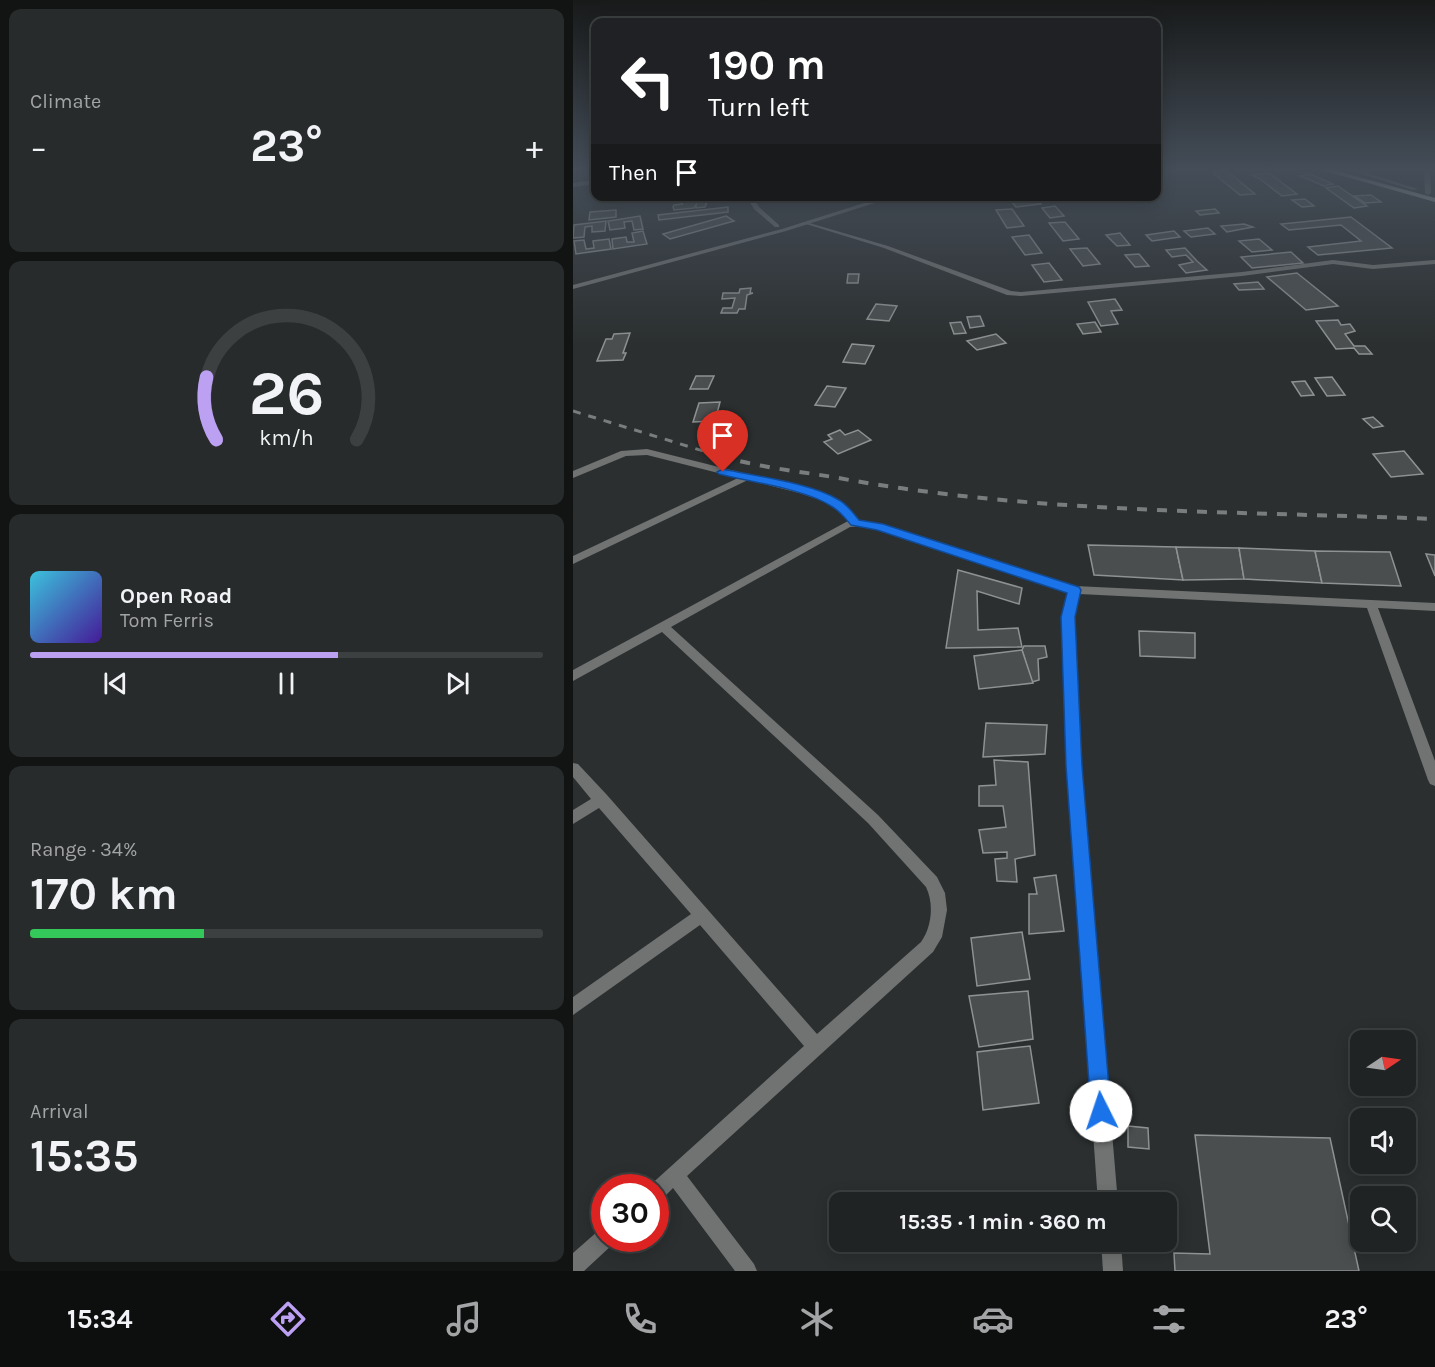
<!DOCTYPE html>
<html lang="en">
<head>
<meta charset="utf-8">
<style>
	body { margin:0; font-family:Karla,sans-serif; background:#282b2b; color:#f1f3f6; height:100vh; display:flex; flex-direction:column; font-size:22px; white-space:nowrap }
	* { box-sizing:border-box; margin:0 }
	p { font-size:20px; color:#a2a4a6 }
	.icon { flex:none; width:33px; height:33px; fill:none; stroke:currentColor; stroke-width:2; stroke-linecap:round; stroke-linejoin:round }
	.map { position:relative; flex:1; overflow:hidden }
	.panel { display:flex; flex-direction:column; gap:9px; padding:9px; background:#121313; width:573px }
	.panel>* { flex:none }
	.banner { position:absolute; left:18px; top:18px; width:570px; height:183px; border-radius:12px; box-shadow:0 3px 15px #0003,0 0 0 2px #3d4041; background:#202124; color:#fff; overflow:hidden }
	.needle { width:39px; rotate:77deg }
	.fabs { position:absolute; left:777px; top:1030px; display:grid; gap:12px }
	.fabs a { display:grid; place-items:center; width:66px; height:66px; border-radius:12px; background:#202323; box-shadow:0 3px 15px #0003,0 0 0 2px #3d4041; font-size:30px }
	.speed { position:absolute; left:18px; top:1174px; display:flex; gap:12px; font-size:30px; font-weight:700; text-align:center }
	.speed>* { display:grid; place-content:center; width:78px; height:78px; border-radius:50%; background:#202323; box-shadow:0 3px 15px #0003,0 0 0 2px #3d4041; line-height:1 }
	.speed .limit { border:9px solid #d22; background:#fff; color:#111 }
	.pin { position:absolute; display:grid; place-items:center; width:51px; height:51px; color:#fff; margin:-62px -26px; border-radius:50% 50% 50% 0; rotate:-45deg; box-shadow:0 0 6px #0007 }
	.pin .icon { rotate:45deg }
	.me { position:absolute; width:66px; margin:-33px; rotate:356deg; stroke-linejoin:round; filter:drop-shadow(0 0 4px #0008) }
	.turn { display:flex; align-items:center; gap:21px; height:126px; padding:0 18px; font-size:27px }
	.turn .icon { width:78px; height:78px; stroke-width:2.5 }
	.turn b { display:block; font-size:42px; line-height:51px }
	.then { display:flex; align-items:center; height:57px; padding:0 18px; background:#0003; gap:12px; font-size:22px }
	.big { font-size:45px; font-weight:700; line-height:1.1 }
	.panel .tile { flex:1; display:flex; flex-direction:column; justify-content:center; gap:9px; min-width:0; padding:0 21px; border-radius:12px; background:#282b2b }
	.panel .dial { align-items:center; gap:0 }
	.dial svg { height:156px; overflow:visible; fill:none; stroke:#3d4041; stroke-width:7; stroke-linecap:round; text-anchor:middle }
	.dial text { fill:#f1f3f6; stroke:none }
	.song { display:flex; align-items:center; gap:18px }
	.cover { width:72px; height:72px; border-radius:9px; background:linear-gradient(135deg,hsl(190 70% 55%),hsl(260 70% 35%)) }
	.played { height:6px; border-radius:3px; background:linear-gradient(90deg,#bca0f2 60%,#3d4041 60%) }
	.keys { display:flex; justify-content:space-around; direction:ltr }
	.heat { display:flex; justify-content:space-between; align-items:center; font-size:33px; direction:ltr }
	.charge { height:9px; border-radius:4px; background:linear-gradient(90deg,#34c759 34%,#3d4041 0) }
	.trip { position:absolute; left:256px; top:1192px; width:348px; height:60px; border-radius:12px; background:#202323; box-shadow:0 3px 15px #0003,0 0 0 2px #3d4041; font-weight:700; line-height:60px; text-align:center }
	.menu { display:flex; height:96px; justify-content:space-around; align-items:center; background:#0d0e0e; color:#a2a4a6 }
	.menu .icon { width:42px; height:42px }
	.menu .active { color:#bca0f2 }
	.menu b { font-size:27px; color:#f1f3f6 }
	main { display:flex; flex:1; min-height:0 }
	.map>svg:first-child { display:block }
	.building { fill:#4a4e4e; stroke:#8e9292; stroke-width:1.5 }
	.lines { fill:none; stroke-linecap:round; stroke-linejoin:round }
	.minor { fill:#717373; fill-rule:evenodd }
	.tertiary { fill:#717373; fill-rule:evenodd }
	.primary { fill:#b4b8b8; fill-rule:evenodd }
	.rail-far1 { stroke:#7a7d7d; stroke-width:3; stroke-dasharray:8 8; stroke-linecap:butt }
	.rail { stroke:#7a7d7d; stroke-width:4; stroke-dasharray:10 10; stroke-linecap:butt }
	.route { fill:#1a73e8; stroke:#114b97; stroke-width:1.5 }
</style>
</head>
<body>
<main>
<section class="panel">
<div class="tile"><p>Climate</p>
<div class="heat"><a>−</a><b class="big">23°</b><a>+</a></div>
</div>
<div class="tile dial"><svg viewBox="0 0 100 80">
<path d="M14 69A42 42 0 1 1 86 69"/>
<path d="M14 69A42 42 0 0 1 9 37" stroke="#bca0f2"/>
<text x="50" y="56" font-size="32" font-weight="700">26</text>
<text x="50" y="72" font-size="11">km/h</text>
</svg></div>
<div class="tile">
<div class="song"><i class="cover"></i><div><b>Open Road</b><p>Tom Ferris</p></div></div>
<div class="played"></div>
<div class="keys"><svg class="icon" aria-label="previous" viewBox="0 0 24 24"><path d="M18 5L8 12l10 7zM5 5v14"/></svg><svg class="icon" aria-label="pause" viewBox="0 0 24 24"><path d="M8 5v14M16 5v14"/></svg><svg class="icon" aria-label="next" viewBox="0 0 24 24"><path d="M6 5l10 7-10 7zM19 5v14"/></svg></div>
</div>
<div class="tile"><p>Range · 34%</p><b class="big">170 km</b><div class="charge"></div></div>
<div class="tile"><p>Arrival</p><b class="big">15:35</b></div>
</section>
<div class="map">
<svg width="862" height="1271" viewBox="0 0 862 1271">
	<rect width="100%" height="100%" fill="#2b2f2f"/>
	<g class="building">
		<path d="M 654,171 L 682,194 L 667,195 L 639,172 Z"/>
		<path d="M 696,173 L 724,194 L 709,196 L 687,179 L 679,175 Z"/>
		<path d="M 737,174 L 760,184 L 751,186 L 727,176 Z"/>
		<path d="M 765,186 L 794,206 L 781,208 L 753,188 Z"/>
		<path d="M 798,195 L 808,202 L 792,203 L 781,196 Z"/>
		<path d="M 136,196 L 132,207 L 123,208 L 123,205 L 121,208 L 101,210 L 100,207 L 101,205 L 109,204 L 109,197 Z"/>
		<path d="M 501,196 L 503,199 L 479,202 L 474,198 Z"/>
		<path d="M 464,199 L 468,204 L 443,207 L 439,202 Z"/>
		<path d="M 732,199 L 741,206 L 729,207 L 719,200 Z"/>
		<path d="M 482,206 L 491,216 L 477,218 L 469,208 Z"/>
		<path d="M 155,207 L 155,212 L 86,220 L 85,215 Z"/>
		<path d="M 439,209 L 451,226 L 434,228 L 423,210 Z"/>
		<path d="M 642,209 L 646,213 L 627,215 L 623,211 Z"/>
		<path d="M 43,210 L 43,217 L 16,220 L 17,212 Z"/>
		<path d="M 67,216 L 70,229 L 61,230 L 59,221 L 51,222 L 52,228 L 37,230 L 35,221 Z"/>
		<path d="M 153,216 L 161,221 L 97,239 L 90,234 Z"/>
		<path d="M 778,217 L 819,248 L 745,255 L 735,247 L 788,241 L 768,225 L 716,230 L 708,224 Z"/>
		<path d="M 33,221 L 32,231 L 19,232 L 19,226 L 12,227 L 11,237 L 0,238 L 1,225 Z"/>
		<path d="M 492,222 L 506,239 L 490,241 L 476,223 Z"/>
		<path d="M 671,224 L 680,227 L 654,232 L 648,226 Z"/>
		<path d="M 635,228 L 642,234 L 618,237 L 611,231 Z"/>
		<path d="M 70,231 L 74,244 L 40,249 L 39,239 L 53,237 L 54,242 L 61,242 L 59,233 Z"/>
		<path d="M 601,231 L 607,237 L 579,241 L 573,235 Z"/>
		<path d="M 547,233 L 557,245 L 544,246 L 533,235 Z"/>
		<path d="M 456,235 L 469,253 L 452,255 L 439,237 Z"/>
		<path d="M 36,239 L 38,249 L 3,254 L 1,241 L 11,240 L 13,249 L 21,248 L 20,241 Z"/>
		<path d="M 686,239 L 699,250 L 679,252 L 666,241 Z"/>
		<path d="M 514,248 L 527,264 L 510,266 L 497,249 Z"/>
		<path d="M 612,248 L 624,261 L 634,270 L 613,273 L 606,265 L 620,262 L 613,255 L 599,257 L 593,250 Z"/>
		<path d="M 718,252 L 730,263 L 679,268 L 668,257 Z"/>
		<path d="M 566,254 L 576,266 L 562,267 L 552,255 Z"/>
		<path d="M 476,263 L 489,280 L 471,282 L 459,265 Z"/>
		<path d="M 724,273 L 765,306 L 733,310 L 694,277 Z"/>
		<path d="M 275,274 L 286,274 L 285,283 L 274,283 Z"/>
		<path d="M 685,282 L 691,289 L 666,290 L 661,284 Z"/>
		<path d="M 178,288 L 177,293 L 180,293 L 174,295 L 172,309 L 166,309 L 164,313 L 148,313 L 150,308 L 159,308 L 162,298 L 149,299 L 150,293 L 166,293 L 167,289 Z"/>
		<path d="M 542,299 L 549,310 L 538,311 L 545,324 L 528,326 L 515,302 Z"/>
		<path d="M 303,304 L 324,306 L 316,321 L 294,319 Z"/>
		<path d="M 407,316 L 411,326 L 397,328 L 394,317 Z"/>
		<path d="M 765,320 L 768,325 L 777,324 L 782,331 L 772,334 L 781,346 L 792,346 L 799,354 L 786,354 L 781,348 L 763,349 L 743,321 Z"/>
		<path d="M 388,322 L 393,333 L 381,334 L 377,323 Z"/>
		<path d="M 522,322 L 528,332 L 510,334 L 504,324 Z"/>
		<path d="M 57,333 L 50,353 L 53,353 L 50,360 L 24,361 L 33,339 L 39,339 L 41,334 Z"/>
		<path d="M 423,334 L 433,343 L 404,350 L 394,341 Z"/>
		<path d="M 279,344 L 301,346 L 292,364 L 270,362 Z"/>
		<path d="M 123,376 L 141,376 L 135,389 L 117,389 Z"/>
		<path d="M 759,377 L 772,395 L 754,396 L 742,378 Z"/>
		<path d="M 732,381 L 741,395 L 728,396 L 719,382 Z"/>
		<path d="M 254,386 L 273,388 L 262,407 L 242,405 Z"/>
		<path d="M 147,402 L 142,421 L 120,422 L 126,403 Z"/>
		<path d="M 800,417 L 810,426 L 800,428 L 790,419 Z"/>
		<path d="M 267,430 L 272,435 L 285,430 L 298,440 L 265,454 L 251,442 L 259,439 L 255,435 Z"/>
		<path d="M 831,451 L 850,474 L 818,477 L 800,454 Z"/>
		<path d="M 515,545 L 603,547 L 610,580 L 521,575 Z"/>
		<path d="M 603,547 L 666,548 L 671,579 L 610,580 Z"/>
		<path d="M 666,548 L 742,551 L 749,583 L 671,579 Z"/>
		<path d="M 742,551 L 817,552 L 828,586 L 749,583 Z"/>
		<path d="M 853,554 L 862,555 L 862,576 Z"/>
		<path d="M 385,570 L 449,588 L 446,604 L 404,591 L 405,630 L 445,628 L 449,647 L 373,648 Z"/>
		<path d="M 566,631 L 622,633 L 622,658 L 567,656 Z"/>
		<path d="M 451,646 L 472,646 L 474,657 L 465,659 L 466,680 L 459,682 L 449,650 Z"/>
		<path d="M 449,650 L 460,683 L 406,689 L 401,656 Z"/>
		<path d="M 413,723 L 474,725 L 472,754 L 410,757 Z"/>
		<path d="M 421,760 L 455,762 L 462,855 L 442,859 L 444,882 L 424,881 L 422,859 L 434,858 L 434,852 L 410,853 L 406,830 L 433,827 L 430,806 L 406,806 L 406,786 L 423,785 Z"/>
		<path d="M 483,875 L 491,931 L 456,934 L 456,894 L 464,894 L 461,878 Z"/>
		<path d="M 449,932 L 457,979 L 404,986 L 398,938 Z"/>
		<path d="M 455,991 L 460,1039 L 406,1047 L 396,996 Z"/>
		<path d="M 457,1046 L 466,1103 L 410,1110 L 404,1052 Z"/>
		<path d="M 555,1126 L 575,1128 L 576,1149 L 555,1147 Z"/>
		<path d="M 622,1135 L 757,1138 L 786,1271 L 602,1271 L 601,1253 L 637,1254 Z"/>
		<path d="M 556,1194 L 575,1196 L 575,1203 L 557,1203 Z"/>
	</g>
	<g class="lines">
		<g class="minor">
			<path d="M 770,168 L 778,168 L 845,189 L 840,190 Z"/>
			<path d="M 851,168 L 857,168 L 858,193 L 855,195 L 852,193 Z"/>
			<path d="M 22,180 L 22,184 L 0,187 L 0,183 Z"/>
			<path d="M 173,196 L 179,196 L 186,207 L 206,225 L 206,227 L 202,227 L 181,209 Z"/>
			<path d="M 233,222 L 315,246 L 438,291 L 448,292 L 669,272 L 760,260 L 800,265 L 862,260 L 862,264 L 800,269 L 760,264 L 669,276 L 448,296 L 434,295 L 311,248 L 233,224 Z"/>
			<path d="M 74,449 L 234,489 L 264,499 L 275,507 L 285,520 L 310,525 L 502,586 L 862,603 L 862,611 L 805,608 L 862,761 L 862,786 L 857,784 L 855,780 L 794,608 L 506,594 L 501,617 L 508,766 L 545,1203 L 525,1203 L 494,766 L 489,617 L 495,592 L 291,526 L 277,527 L 98,627 L 305,815 L 364,877 L 372,893 L 374,910 L 369,937 L 360,952 L 114,1176 L 181,1264 L 184,1271 L 162,1271 L 100,1188 L 89,1199 L 82,1201 L 82,1188 L 74,1188 L 231,1046 L 127,925 L 0,1015 L 0,997 L 118,914 L 26,808 L 0,824 L 0,810 L 18,799 L 0,777 L 0,763 L 5,764 L 34,795 L 244,1034 L 348,942 C 359,927 361,903 353,887 L 295,823 L 89,632 L 0,681 L 0,670 L 275,521 L 267,511 L 256,503 L 226,493 L 175,480 L 0,564 L 0,556 L 165,478 L 74,455 L 53,456 L 0,478 L 0,471 L 48,451 Z"/>
			<path d="M 32,1228 L 32,1239 L 42,1239 L 39,1245 L 11,1271 L 0,1271 L 0,1253 L 25,1231 Z"/>
			<path d="M 528,1242 L 548,1242 L 550,1271 L 530,1271 Z"/>
		</g>
		<path class="tertiary" d="M 313,196 L 324,196 L 213,231 L 0,289 L 0,285 L 209,229 Z"/>
		<path class="primary" d="M 742,168 L 753,168 L 862,198 L 862,202 Z"/>
		<path class="rail-far1" d="M 0,411 L 153,458"/>
		<path class="rail" d="M 148,456 C 184,467 223,471 260,477 C 458,514 662,511 862,519"/>
	</g>
	<linearGradient id="sky" x2="0" y2="1"><stop stop-color="#181a1a"/><stop offset="0.49" stop-color="#444d58"/><stop offset="1" stop-color="#444d58" stop-opacity="0"/></linearGradient>
	<rect width="862" height="346" fill="url(#sky)"/>
	<path class="route" d="M 150,469 C 182,476 239,483 266,500 C 275,505 280,513 286,520 L 310,524 L 506,587 L 508,590 L 502,617 L 509,766 L 538,1111 L 535,1118 L 528,1121 L 521,1118 L 518,1111 L 493,766 L 488,617 L 494,593 L 304,530 L 278,525 C 272,518 267,511 258,506 C 232,489 177,482 146,474 L 144,472 Z"/>
</svg>
<div class="fabs">
<a><svg class="needle" viewBox="-14 -14 28 28"><path d="M0-13l5 13h-10z" fill="#e53935"/><path d="M0 13l5-13h-10z" fill="#a2a4a6"/></svg></a>
<a><svg class="icon" aria-label="sound" viewBox="0 0 24 24"><path d="M4 9h4l5-4v14l-5-4H4zM17 9q2 3 0 6"/></svg></a>
<a><svg class="icon" aria-label="search" viewBox="0 0 24 24"><circle cx="10" cy="10" r="6"/><path d="M15 15l6 6"/></svg></a>
</div>
<div class="speed"><div class="limit">30</div></div>
<div class="pin" style="left:150px;top:472px;background:#d93025"><svg class="icon" aria-label="arrive" viewBox="0 0 24 24"><path d="M6 21V4h12l-3 4 3 4H6"/></svg></div>
<svg class="me" style="left:528px;top:1111px" viewBox="-20 -20 40 40"><circle r="19" fill="#fff"/><path d="M0-13L10 11 0 6-10 11z" fill="#1a73e8"/></svg>
<div class="trip">15:35 · 1 min · 360 m</div>
<div class="banner">
<div class="turn"><svg class="icon" aria-label="left" viewBox="0 0 24 24"><path d="M17 20v-9H6M10 6l-5 5 5 5"/></svg><div><b>190 m</b>Turn left</div></div>
<div class="then">Then<svg class="icon" aria-label="arrive" viewBox="0 0 24 24"><path d="M6 21V4h12l-3 4 3 4H6"/></svg></div>
</div>
</div>
</main>
<nav class="menu">
<b>15:34</b>
<svg class="icon active" aria-label="directions" viewBox="0 0 24 24"><path d="M12 3l9 9-9 9-9-9zM9 14v-3h6M13 9l2 2-2 2"/></svg>
<svg class="icon" aria-label="music" viewBox="0 0 24 24"><path d="M9 18V5l10-2v13"/><circle cx="6" cy="18" r="3"/><circle cx="16" cy="16" r="3"/></svg>
<svg class="icon" aria-label="phone" viewBox="0 0 24 24"><path d="M5 4h4l2 5-3 2q2 4 5 5l2-3 5 2v4C11 20 4 13 5 4z"/></svg>
<svg class="icon" aria-label="climate" viewBox="0 0 24 24"><path d="M12 3v18M4 7l16 10M4 17L20 7"/></svg>
<svg class="icon" aria-label="car" viewBox="0 0 24 24"><path d="M5 17H2v-5l4-1 3-4h7l3 4 3 1v5h-3M9 17h6M6 11h13"/><circle cx="7" cy="17" r="2"/><circle cx="17" cy="17" r="2"/></svg>
<svg class="icon" aria-label="filters" viewBox="0 0 24 24"><path d="M4 7h16M4 17h16"/><circle cx="9" cy="7" r="2"/><circle cx="15" cy="17" r="2"/></svg>
<b>23°</b>
</nav>
</body>
</html>
